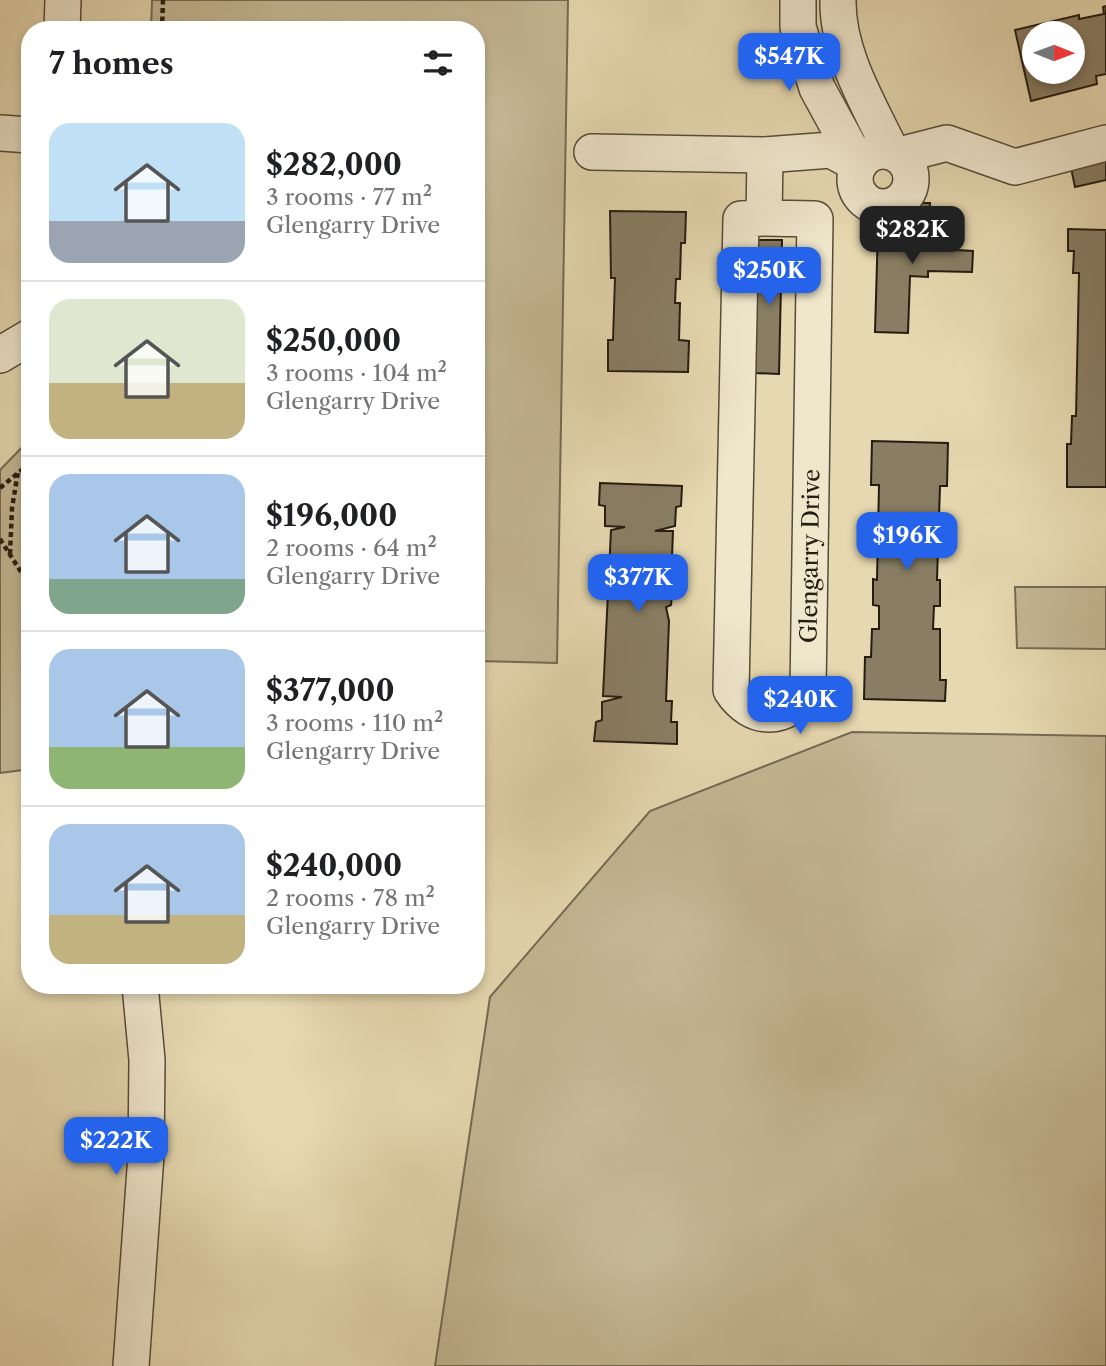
<!DOCTYPE html>
<html lang="en">
<head>
<meta charset="utf-8">
<style>
	body { margin:0; font-family:"Libre Caslon Text",serif; background:#f6f6f6; color:#202124; height:100vh; display:flex; flex-direction:column; font-size:26px; white-space:nowrap }
	* { box-sizing:border-box; margin:0 }
	p { font-size:23px; color:#757577 }
	.icon { flex:none; width:38px; height:38px; fill:none; stroke:currentColor; stroke-width:2; stroke-linecap:round; stroke-linejoin:round }
	.map { position:relative; flex:1; overflow:hidden }
	.drawer { position:absolute; left:21px; top:21px; width:464px; height:973px; display:flex; flex-direction:column; background:#fff; border-radius:28px; box-shadow:0 4px 10px #0003 }
	.drawer>* { flex:none }
	.needle { width:46px; rotate:91deg }
	.tools { position:absolute; left:1022px; top:21px; display:grid; gap:14px }
	.tools a { display:grid; place-items:center; width:63px; height:63px; border-radius:50%; background:#fff; box-shadow:0 4px 10px #0003; font-size:35px }
	.price { position:absolute; translate:-50% -60px; padding:0 16px; border-radius:14px; background:#2563eb; color:#fff; font-size:23px; line-height:46px; filter:drop-shadow(0 2px 4px #0008) }
	.price::after { content:''; position:absolute; left:50%; top:42px; width:21px; height:16px; margin-left:-10px; background:inherit; clip-path:polygon(0 0,100% 0,50% 100%) }
	.price.current { background:#222; color:#fff }
	ul { padding:0; list-style:none }
	li { display:flex; align-items:center; gap:21px; height:175px; padding:0 28px }
	li+li { border-top:2px solid #e0e0e0 }
	li span { display:grid; place-items:center; flex:none; width:196px; height:140px; border-radius:21px; color:#555 }
	li>.icon { margin-inline-start:auto }
	span .icon { width:84px; height:84px; fill:#fffc; stroke-width:1 }
	li b { font-size:30px }
	h2 { display:flex; justify-content:space-between; align-items:center; height:84px; padding:0 28px; font-size:30px }
	.map>svg:first-child { display:block }
</style>
</head>
<body>
<div class="map">
<svg width="1106" height="1366" viewBox="0 0 1106 1366">
	<rect width="100%" height="100%" fill="#e6d8b0"/>
	<filter id="stains"><feTurbulence type="fractalNoise" baseFrequency=".00286" numOctaves="4"/><feColorMatrix values="0 0 0 0 .2 0 0 0 0 .09 0 0 0 0 .02 0 0 0 .5 -.17"/></filter>
	<radialGradient id="worn" r=".72"><stop offset=".6" stop-color="#630" stop-opacity="0"/><stop offset="1" stop-color="#630" stop-opacity=".3"/></radialGradient>
	<g fill="#c5b895" stroke="#756a54" stroke-width="2">
		<polygon points="152,0 568,0 557,663 476,661 476,30 151,30"/>
		<polygon points="30,439 30,769 0,773 0,470"/>
		<polygon points="1015,587 1106,587 1106,649 1017,648"/>
		<polygon points="852,732 1106,736 1106,1366 435,1366 490,997 650,811"/>
	</g>
	<g fill="#897e64" stroke="#251c12" stroke-width="2" fill-rule="evenodd">
		<path d="M1106,6V74L1096,76L1097,84L1031,101L1015,30L1079,15V19L1104,14L1103,7ZM1034,33H1073V72H1034Z"/>
		<polygon points="1106,156 1106,180 1075,187 1070,163"/>
		<polygon points="915,203 930,203 929,229 956,230 956,250 973,251 972,272 928,271 928,277 910,276 908,333 875,332 878,228 914,229"/>
		<polygon points="610,211 686,212 685,243 681,243 680,279 676,279 675,303 680,303 679,340 689,341 688,372 608,371 608,340 613,340 615,278 611,278"/>
		<polygon points="1068,229 1106,230 1106,487 1067,487 1067,444 1071,444 1072,416 1076,416 1079,273 1073,273 1074,251 1068,251"/>
		<polygon points="758,240 782,240 779,374 755,373"/>
		<polygon points="872,441 948,443 947,486 940,486 937,580 940,580 940,606 934,606 933,629 940,629 940,680 946,680 945,701 864,699 865,657 871,657 872,629 879,629 879,606 873,605 873,579 877,580 879,485 871,485"/>
		<polygon points="600,483 682,486 681,506 676,507 675,526 655,531 673,531 672,557 667,558 666,571 672,595 671,605 666,607 669,621 666,701 672,701 671,722 677,722 677,744 594,741 596,722 602,720 602,702 622,697 603,696 611,530 625,527 605,526 605,506 599,505"/>
	</g>
	<g fill="none" stroke-linecap="round" stroke-linejoin="round">
		<defs>
			<g id="minor">
				<polyline points="798,0 798,27 817,88 859,165"/>
				<path d="M838,0C837,53 869,105 891,151"/>
				<polyline points="62,30 63,0"/>
				<polyline points="0,133 30,135"/>
				<circle cx="883" cy="179" r="28"/>
				<polyline points="592,152 765,155 831,150 859,165"/>
				<polyline points="900,155 947,143 1015,167 1106,143"/>
				<path d="M764,218L741,219L731,690C752,722 786,722 808,690L815,219L764,218L765,155"/>
				<polyline points="0,355 30,337"/>
				<polyline points="131,1366 146,1155 147,1060 140,985"/>
			</g>
		</defs>
		<use href="#minor" stroke="#554b3a" stroke-width="38"/>
		<g stroke="#251c12" stroke-width="4.5" stroke-dasharray="5 3.5" stroke-linecap="butt">
			<polyline points="162,30 163,0"/>
			<polyline points="0,488 30,463"/>
			<polyline points="0,539 30,586"/>
			<polyline points="10,554 12,508 18,472"/>
		</g>
		<use href="#minor" stroke="#efe6cc" stroke-width="35"/>
	</g>
	<g text-anchor="middle" stroke-width="5" stroke-linejoin="round" paint-order="stroke">
		<g font-size="23" fill="#251c12" stroke="#efe6cc">
			<text transform="translate(810 556) rotate(-89)" y="8">Glengarry Drive</text>
		</g>
	</g>
	<rect width="100%" height="100%" filter="url(#stains)"/>
	<rect width="100%" height="100%" fill="url(#worn)"/>
</svg>
<div class="tools">
<a><svg class="needle" viewBox="-14 -14 28 28"><path d="M0-13l5 13h-10z" fill="#e53935"/><path d="M0 13l5-13h-10z" fill="#757577"/></svg></a>
</div>
<b class="price" style="left:789px;top:93px">$547K</b>
<b class="price current" style="left:912px;top:266px">$282K</b>
<b class="price" style="left:769px;top:307px">$250K</b>
<b class="price" style="left:907px;top:572px">$196K</b>
<b class="price" style="left:638px;top:614px">$377K</b>
<b class="price" style="left:800px;top:736px">$240K</b>
<b class="price" style="left:116px;top:1177px">$222K</b>
<section class="drawer">
<h2>7 homes<svg class="icon" aria-label="filters" viewBox="0 0 24 24"><path d="M4 7h16M4 17h16"/><circle cx="9" cy="7" r="2"/><circle cx="15" cy="17" r="2"/></svg></h2>
<ul>
<li><span style="background:linear-gradient(#bfe0f5 70%,#9aa5b1 0)"><svg class="icon" aria-label="home" viewBox="0 0 24 24"><path d="M3 11l9-7 9 7M6 9v11h12V9"/></svg></span><div><b>$282,000</b><p>3 rooms · 77 m²</p><p>Glengarry Drive</p></div></li>
<li><span style="background:linear-gradient(#dfe7d0 60%,#c2b280 0)"><svg class="icon" aria-label="home" viewBox="0 0 24 24"><path d="M3 11l9-7 9 7M6 9v11h12V9"/></svg></span><div><b>$250,000</b><p>3 rooms · 104 m²</p><p>Glengarry Drive</p></div></li>
<li><span style="background:linear-gradient(#a9c7e8 75%,#7fa58c 0)"><svg class="icon" aria-label="home" viewBox="0 0 24 24"><path d="M3 11l9-7 9 7M6 9v11h12V9"/></svg></span><div><b>$196,000</b><p>2 rooms · 64 m²</p><p>Glengarry Drive</p></div></li>
<li><span style="background:linear-gradient(#a9c7e8 70%,#8fb573 0)"><svg class="icon" aria-label="home" viewBox="0 0 24 24"><path d="M3 11l9-7 9 7M6 9v11h12V9"/></svg></span><div><b>$377,000</b><p>3 rooms · 110 m²</p><p>Glengarry Drive</p></div></li>
<li><span style="background:linear-gradient(#a9c7e8 65%,#c2b280 0)"><svg class="icon" aria-label="home" viewBox="0 0 24 24"><path d="M3 11l9-7 9 7M6 9v11h12V9"/></svg></span><div><b>$240,000</b><p>2 rooms · 78 m²</p><p>Glengarry Drive</p></div></li>
</ul>
</section>
</div>
</body>
</html>
